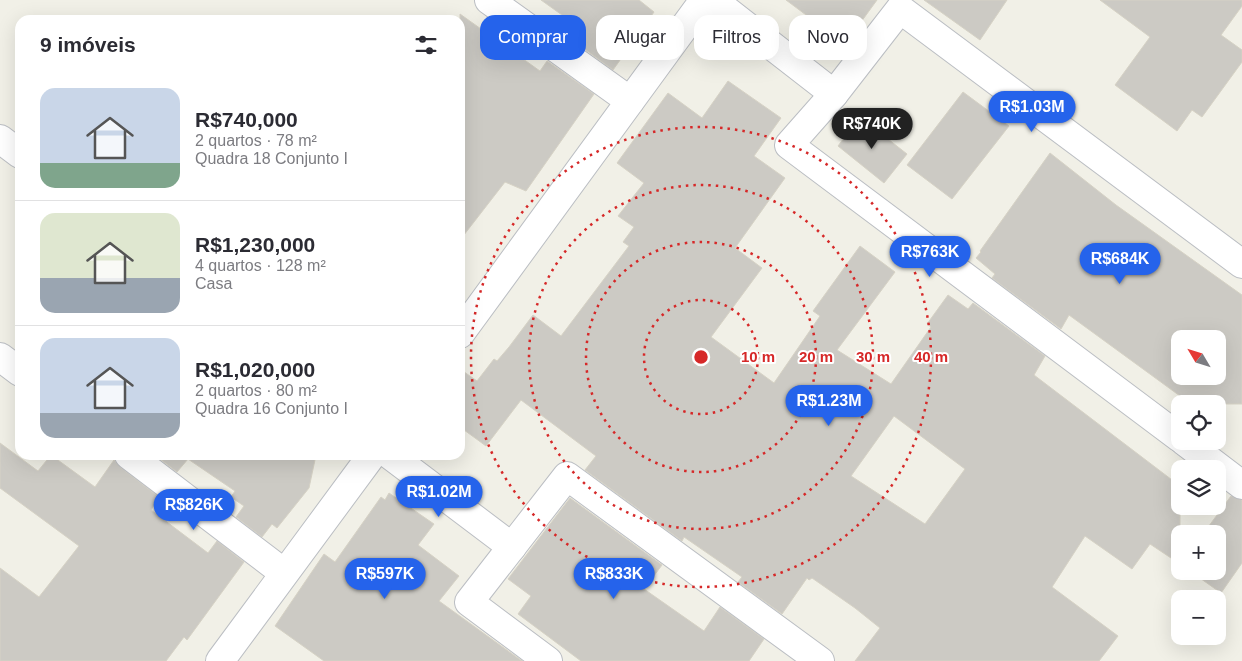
<!DOCTYPE html>
<html lang="pt">
<head>
<meta charset="utf-8">
<style>
	body { margin:0; font-family:Arial,sans-serif; background:#f2f2f3; color:#2b2b33; height:100vh; display:flex; flex-direction:column; font-size:19px; white-space:nowrap }
	* { box-sizing:border-box; margin:0 }
	p { font-size:16px; color:#7c7c81 }
	.icon { flex:none; width:28px; height:28px; fill:none; stroke:currentColor; stroke-width:2; stroke-linecap:round; stroke-linejoin:round }
	.map { position:relative; flex:1; overflow:hidden }
	.drawer { position:absolute; left:15px; top:15px; width:450px; height:445px; display:flex; flex-direction:column; background:#fff; border-radius:15px; box-shadow:0 5px 20px #0002 }
	.drawer>* { flex:none }
	.hud { position:absolute; left:480px; top:15px; width:475px; height:45px; display:flex; gap:10px }
	.needle { width:32px; rotate:308deg }
	.fabs { position:absolute; left:1171px; top:330px; display:grid; gap:10px }
	.fabs a { display:grid; place-items:center; width:55px; height:55px; border-radius:10px; background:#fff; box-shadow:0 5px 20px #0002; font-size:25px }
	.price { position:absolute; translate:-50% -42px; padding:0 11px; border-radius:18px; background:#2563eb; color:#fff; font-size:16px; line-height:32px; filter:drop-shadow(0 1px 2px #0008) }
	.price::after { content:''; position:absolute; left:50%; top:30px; width:15px; height:11px; margin-left:-8px; background:inherit; clip-path:polygon(0 0,100% 0,50% 100%) }
	.price.selected { background:#222; color:#fff }
	ul { padding:0; list-style:none }
	li { display:flex; align-items:center; gap:15px; height:125px; padding:0 25px }
	li+li { border-top:1px solid #e1e1e2 }
	li span { display:grid; place-items:center; flex:none; width:140px; height:100px; border-radius:15px; color:#555 }
	li>.icon { margin-inline-start:auto }
	span .icon { width:60px; height:60px; fill:#fffc; stroke-width:1 }
	li b { font-size:21px }
	h2 { display:flex; justify-content:space-between; align-items:center; height:60px; padding:0 25px; font-size:21px }
	.tag { padding:0 18px; border-radius:15px; background:#fff; box-shadow:0 5px 20px #0002; font-size:18px; line-height:45px }
	.tag.selected { background:#2563eb; color:#fff }
	.map>svg:first-child { display:block }
</style>
</head>
<body>
<div class="map">
<svg width="1242" height="661" viewBox="0 0 1242 661">
	<rect width="100%" height="100%" fill="#f1f0e7"/>
	<g fill="#cccac4" stroke="#d6d2c5" fill-rule="evenodd">
		<polygon points="541,0 639,0 654,12 613,70 567,36 576,25"/>
		<polygon points="786,0 877,0 845,44"/>
		<polygon points="924,0 1007,0 980,40"/>
		<polygon points="1100,0 1242,0 1242,6 1221,35 1242,50 1242,62 1202,117 1192,110 1177,131 1115,85 1150,37"/>
		<polygon points="460,14 540,71 547,61 594,94 526,191 505,182 460,240"/>
		<path d="M728,81L781,118L754,156L785,178L735,248L762,268L711,337L774,383L820,316L813,311L860,246L895,272L837,350L891,384L931,327L927,324L948,295L968,309L973,303L1045,356L1034,375L1180,486V564L1150,544L1132,569L1085,536L1052,587L1118,636L1099,661H855L880,628L855,608L812,578L809,580L807,578L782,614L738,582L742,577L684,537L682,541L585,470L596,456L521,400L486,446L460,427V369L477,381L494,359L497,361L509,347L533,315L561,336L629,246L623,242L634,227L618,216L644,183L617,163L668,93L702,118ZM894,416L965,469L925,524L851,476Z"/>
		<polygon points="963,92 1009,126 952,199 907,165"/>
		<polygon points="860,117 907,154 884,183 838,146"/>
		<path d="M1050,153L1116,205L1242,295V404H1191L1069,315L1061,329L992,278L995,274L976,258L981,252L980,251ZM1180,339H1218V376H1180Z"/>
		<polygon points="0,443 38,471 51,455 95,487 114,460 120,467 159,497 151,510 208,553 217,541 244,562 187,640 184,637 166,661 0,661 0,568 39,597 79,546 0,488"/>
		<polygon points="155,455 316,455 309,488 277,528 272,524 262,537 236,517 244,506 231,497 235,491 188,459 177,472"/>
		<polygon points="389,493 434,524 418,545 459,576 439,601 522,661 324,661 275,626 324,554 335,562 381,497 385,500"/>
		<polygon points="1231,496 1242,500 1242,563 1221,593 1190,571 1218,571 1218,534 1203,534"/>
		<polygon points="570,498 662,565 644,589 704,631 720,607 764,639 749,661 581,661 518,614 531,596 508,579"/>
	</g>
	<g fill="none" stroke-linecap="round" stroke-linejoin="round">
		<defs>
			<g id="minor">
				<polyline points="489,0 630,101"/>
				<polyline points="713,0 834,94"/>
				<polyline points="0,139 20,154"/>
				<polyline points="460,334 704,0"/>
				<polyline points="0,357 20,372"/>
				<polyline points="1180,438 789,145 834,94 900,9 1242,264"/>
				<polyline points="1184,441 1242,485"/>
				<polyline points="129,455 284,573"/>
				<polyline points="390,455 512,547"/>
				<polyline points="220,661 372,455"/>
				<polyline points="548,661 469,602 567,476 820,661"/>
			</g>
		</defs>
		<use href="#minor" stroke="#bbbec3" stroke-width="30"/>
		<use href="#minor" stroke="#fff" stroke-width="28"/>
	</g>
	<g fill="none" stroke="#d62828" stroke-width="2.5" stroke-dasharray="2.5 5">
		<circle cx="701" cy="357" r="57"/>
		<circle cx="701" cy="357" r="115"/>
		<circle cx="701" cy="357" r="172"/>
		<circle cx="701" cy="357" r="230"/>
	</g>
	<circle cx="701" cy="357" r="8" fill="#d62828" stroke="#fff" stroke-width="2.5"/>
	<g font-size="15" text-anchor="middle" font-weight="bold" fill="#d62828" stroke="#fff" stroke-width="4" stroke-linejoin="round" paint-order="stroke">
		<text x="758" y="362">10 m</text>
		<text x="816" y="362">20 m</text>
		<text x="873" y="362">30 m</text>
		<text x="931" y="362">40 m</text>
	</g>
</svg>
<div class="fabs">
<a><svg class="needle" viewBox="-14 -14 28 28"><path d="M0-13l5 13h-10z" fill="#e53935"/><path d="M0 13l5-13h-10z" fill="#7c7c81"/></svg></a>
<a><svg class="icon" aria-label="locate" viewBox="0 0 24 24"><circle cx="12" cy="12" r="6"/><path d="M12 2v4M12 18v4M2 12h4M18 12h4"/></svg></a>
<a><svg class="icon" aria-label="layers" viewBox="0 0 24 24"><path d="M12 4l9 5-9 5-9-5zM3 14l9 5 9-5"/></svg></a>
<a>+</a>
<a>−</a>
</div>
<b class="price" style="left:1032px;top:133px">R$1.03M</b>
<b class="price selected" style="left:872px;top:150px">R$740K</b>
<b class="price" style="left:930px;top:278px">R$763K</b>
<b class="price" style="left:1120px;top:285px">R$684K</b>
<b class="price" style="left:829px;top:427px">R$1.23M</b>
<b class="price" style="left:439px;top:518px">R$1.02M</b>
<b class="price" style="left:194px;top:531px">R$826K</b>
<b class="price" style="left:385px;top:600px">R$597K</b>
<b class="price" style="left:614px;top:600px">R$833K</b>
<div class="hud">
<a class="tag selected">Comprar</a>
<a class="tag">Alugar</a>
<a class="tag">Filtros</a>
<a class="tag">Novo</a>
</div>
<section class="drawer">
<h2>9 imóveis<svg class="icon" aria-label="filters" viewBox="0 0 24 24"><path d="M4 7h16M4 17h16"/><circle cx="9" cy="7" r="2"/><circle cx="15" cy="17" r="2"/></svg></h2>
<ul>
<li><span style="background:linear-gradient(#c9d6e8 75%,#7fa58c 0)"><svg class="icon" aria-label="home" viewBox="0 0 24 24"><path d="M3 11l9-7 9 7M6 9v11h12V9"/></svg></span><div><b>R$740,000</b><p>2 quartos · 78 m²</p><p>Quadra 18 Conjunto I</p></div></li>
<li><span style="background:linear-gradient(#dfe7d0 65%,#9aa5b1 0)"><svg class="icon" aria-label="home" viewBox="0 0 24 24"><path d="M3 11l9-7 9 7M6 9v11h12V9"/></svg></span><div><b>R$1,230,000</b><p>4 quartos · 128 m²</p><p>Casa</p></div></li>
<li><span style="background:linear-gradient(#c9d6e8 75%,#9aa5b1 0)"><svg class="icon" aria-label="home" viewBox="0 0 24 24"><path d="M3 11l9-7 9 7M6 9v11h12V9"/></svg></span><div><b>R$1,020,000</b><p>2 quartos · 80 m²</p><p>Quadra 16 Conjunto I</p></div></li>
</ul>
</section>
</div>
</body>
</html>
